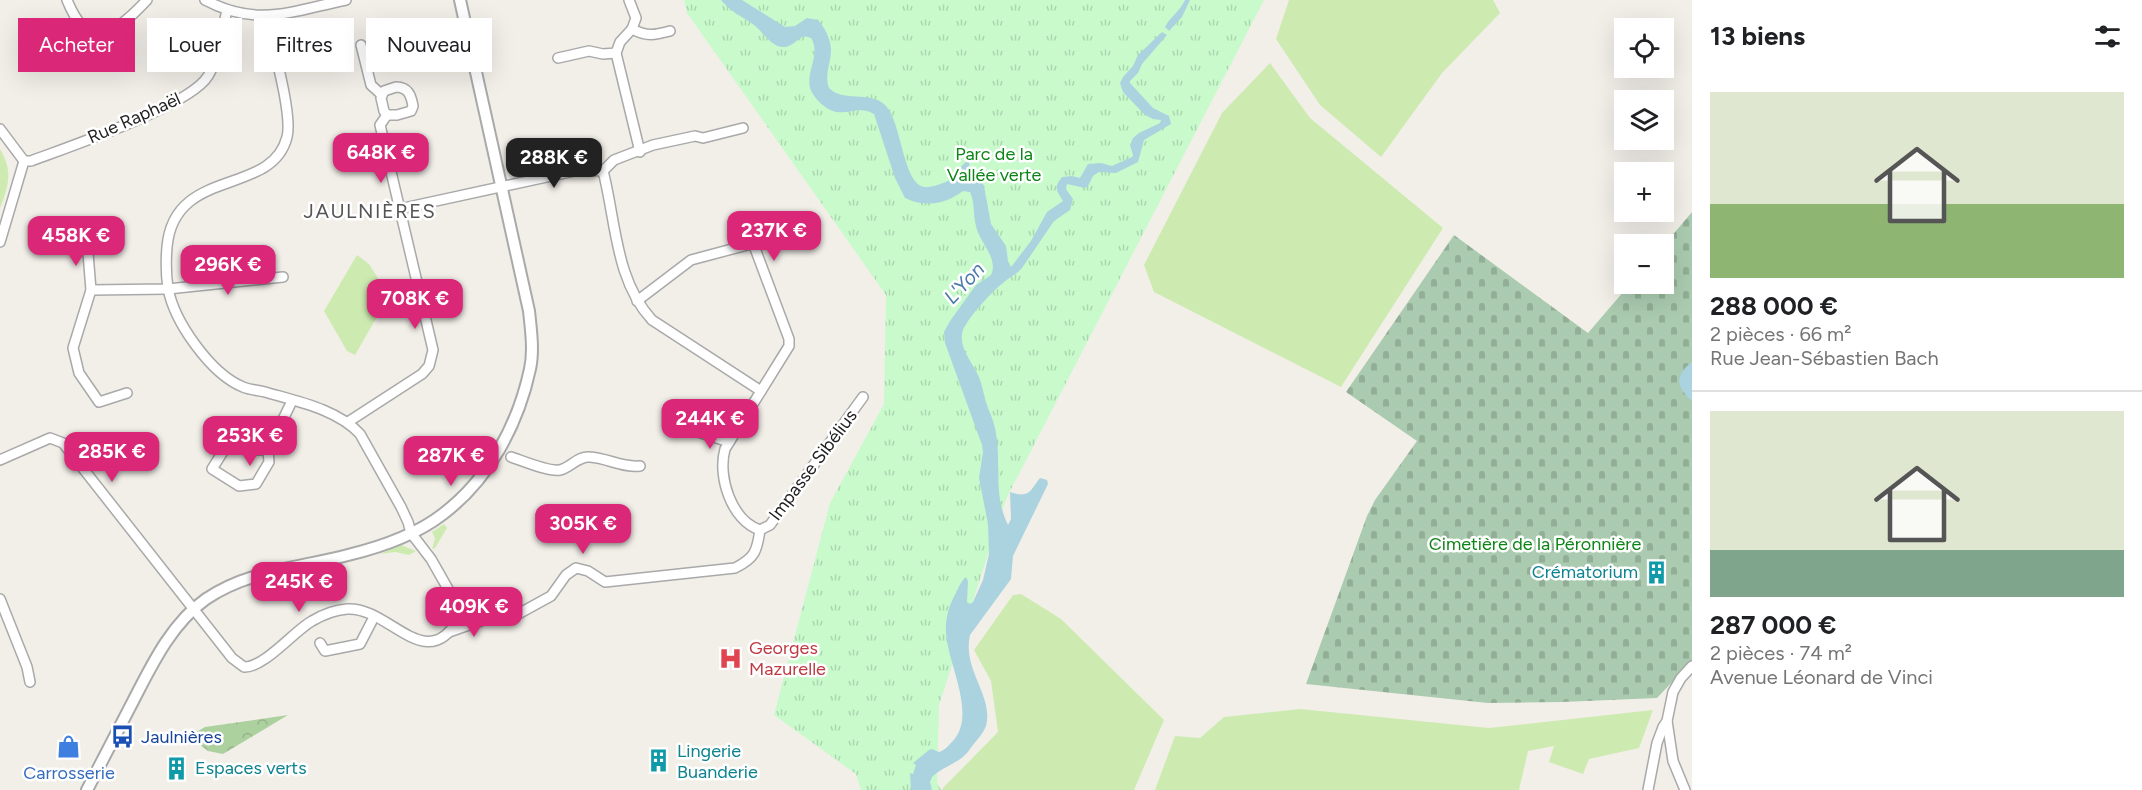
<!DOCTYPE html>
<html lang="fr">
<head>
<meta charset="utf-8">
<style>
	body { margin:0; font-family:Figtree,sans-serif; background:#f2f2f2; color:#202124; height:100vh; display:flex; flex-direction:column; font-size:22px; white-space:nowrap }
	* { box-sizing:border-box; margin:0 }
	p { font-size:20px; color:#757577 }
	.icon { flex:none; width:33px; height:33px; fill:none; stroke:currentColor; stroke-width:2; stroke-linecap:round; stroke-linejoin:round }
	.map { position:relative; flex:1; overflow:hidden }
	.sheet { display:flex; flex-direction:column; background:#fff; width:450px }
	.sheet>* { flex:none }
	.banner { position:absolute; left:18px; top:18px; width:570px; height:54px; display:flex; gap:12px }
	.tools { position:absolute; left:1614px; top:18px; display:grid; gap:12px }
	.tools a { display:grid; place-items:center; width:60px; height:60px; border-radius:0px; background:#fff; box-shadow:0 6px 24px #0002; font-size:30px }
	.price { position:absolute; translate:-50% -51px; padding:0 14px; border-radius:12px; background:#db2777; color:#fff; font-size:20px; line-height:39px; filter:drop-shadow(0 2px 3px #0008) }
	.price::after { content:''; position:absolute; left:50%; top:36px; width:18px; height:14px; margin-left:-9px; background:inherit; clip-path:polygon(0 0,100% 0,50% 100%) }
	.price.active { background:#222; color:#fff }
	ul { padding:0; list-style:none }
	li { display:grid; align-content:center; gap:12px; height:318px; padding:0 18px }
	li+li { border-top:2px solid #e0e0e0 }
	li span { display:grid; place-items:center; height:186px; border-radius:0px; color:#555 }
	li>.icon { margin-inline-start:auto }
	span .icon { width:108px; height:108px; fill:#fffc; stroke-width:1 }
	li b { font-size:26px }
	h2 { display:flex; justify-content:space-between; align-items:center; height:72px; padding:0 18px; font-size:26px }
	.chip { padding:0 21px; border-radius:0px; background:#fff; box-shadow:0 6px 24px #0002; font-size:21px; line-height:54px }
	.chip.active { background:#db2777; color:#fff }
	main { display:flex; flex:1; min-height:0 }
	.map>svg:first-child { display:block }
</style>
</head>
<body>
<main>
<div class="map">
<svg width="1692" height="790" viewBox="0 0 1692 790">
	<defs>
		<pattern id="forest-crowns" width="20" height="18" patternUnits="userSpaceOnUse" patternTransform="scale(1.5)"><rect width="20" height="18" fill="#add19e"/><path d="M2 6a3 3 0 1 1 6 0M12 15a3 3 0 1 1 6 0" fill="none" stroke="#95b388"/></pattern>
		<pattern id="cemetery-stones" width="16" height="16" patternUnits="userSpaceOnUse" patternTransform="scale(1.5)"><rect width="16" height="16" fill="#aacbaf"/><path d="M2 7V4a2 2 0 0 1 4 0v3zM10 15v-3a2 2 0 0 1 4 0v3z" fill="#92ae96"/></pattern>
		<pattern id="park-tufts" width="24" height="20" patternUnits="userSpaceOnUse" patternTransform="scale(1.5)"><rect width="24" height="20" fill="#c8facc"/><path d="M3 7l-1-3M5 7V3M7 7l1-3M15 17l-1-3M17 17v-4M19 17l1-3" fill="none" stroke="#acd6af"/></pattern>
	</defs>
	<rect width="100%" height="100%" fill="#f2efe9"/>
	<g fill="#cdebb0">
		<polygon points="1289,0 1493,0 1500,13 1442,73 1381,157 1320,105 1276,39"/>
		<polygon points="1270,63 1310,118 1443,228 1341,387 1154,292 1144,265 1222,113"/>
		<path d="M0,149C13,171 9,185 0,208Z"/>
		<polygon points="357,255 369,264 389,296 355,355 347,351 324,311"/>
		<polygon points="444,524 447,528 435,548 432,549 435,538 432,532"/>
		<polygon points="401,545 416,551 409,555 395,552 380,554"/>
		<polygon points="1021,594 1061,619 1164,720 1134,790 943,790 942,789 998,732 991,681 974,650 1013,595"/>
		<polygon points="1300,709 1489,728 1653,710 1639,748 1589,759 1583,774 1549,762 1554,746 1528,751 1519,790 1155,790 1175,736 1200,738 1224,717"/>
	</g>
	<polygon fill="url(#forest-crowns)" points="288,715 223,754 208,751 189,736 205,727"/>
	<polygon fill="url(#cemetery-stones)" points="1692,212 1692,661 1657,698 1562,702 1488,703 1306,684 1367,516 1375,500 1417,441 1346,392 1454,235 1588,333 1630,284 1664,284 1664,245"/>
	<polygon fill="url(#park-tufts)" points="684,0 1264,0 1006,499 939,705 937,783 941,790 861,790 856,774 774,715 830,503 884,404 886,295 687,13"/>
	<g fill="#aad3df">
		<path d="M721,0H742L785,27L795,26L807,18L818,20C825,28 831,40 831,50C831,64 824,74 829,88C844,103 869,90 885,105C902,121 902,182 924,187C931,188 940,184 946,182C958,177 959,165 969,160L970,175L980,179L984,186L991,224L1006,246L1008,261L1011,267L1031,241L1047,212L1063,201C1057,191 1053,188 1062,177L1072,176L1080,178L1088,164L1101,163L1112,166L1132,157L1133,155L1130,145L1133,138L1139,133L1160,123L1161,120L1153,119L1145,115L1123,92L1120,83L1123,77L1133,66L1138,55L1162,32L1167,35L1142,64L1138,73L1130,81V83L1153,108L1169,116L1171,124L1144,140L1138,162L1116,173L1099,172L1093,176L1088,186L1085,188L1067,184L1066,189L1073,199L1070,210L1054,221L1022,268C1018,273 1013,275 1008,279C996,287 968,317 963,330C957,346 973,363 979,377C982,384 983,392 985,399C987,407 991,414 993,421C1004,455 991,491 1008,525L1011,519L1010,492C1030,499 1030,490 1040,478L1047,480L1048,484L1013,556L1011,579L970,635C962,670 994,696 986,726C983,734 975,742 970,749C961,763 943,766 932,777L930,782L932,790H911L910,773L913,774L916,765L913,763L929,750L932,749L939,752C945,750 948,746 953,741C977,714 948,665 946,633C945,619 949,605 956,593C959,587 961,581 966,577L968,581L967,602L970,604L973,602L983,580L989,554L988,524L979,478L983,452L982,445L945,343L944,332L950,321L976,285L991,275C999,258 979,242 976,226C973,215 975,202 970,192L963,191C946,204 925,208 905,198L895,178L874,114C860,106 851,114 837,112C827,111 813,98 810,88C806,71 821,54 811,38L804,36C798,39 791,47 784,47C772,48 763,32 754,25C741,15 734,15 721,0Z"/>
		<path d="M1185,0H1190L1182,17L1169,31L1165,27C1170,17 1180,11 1185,0Z"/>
		<path d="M1692,362V401C1676,387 1674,376 1692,362Z"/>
	</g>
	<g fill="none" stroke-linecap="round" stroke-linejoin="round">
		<defs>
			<g id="minor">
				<path d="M67,0C89,55 116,33 147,0"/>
				<path d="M205,0C258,28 292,11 346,0"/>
				<polyline points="629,0 636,18 632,29"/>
				<path d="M266,16C272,43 293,114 287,137C272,197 174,166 167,247C166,259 166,275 168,288C174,322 211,374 243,387C250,390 258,390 265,392C296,401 337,409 360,434L401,507L408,522L411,533L431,559L456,603L463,609L502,619H509L551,596L566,575L576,568L588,571L605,582L735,568C755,558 757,551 760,530"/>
				<polyline points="361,45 371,85 382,95"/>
				<polyline points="52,52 85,30"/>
				<polyline points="616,53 640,152"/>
				<path d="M558,58L589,51L603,54L616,53L620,42L632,29C647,37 655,35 670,31"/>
				<path d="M396,87C408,87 411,95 413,106L411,111L397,115H387L384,111L381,98L384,91Z"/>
				<polyline points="0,129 24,161 0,242"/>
				<path d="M24,161H31C68,147 190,106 208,76C219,58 222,31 227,10"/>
				<path d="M603,171C616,221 615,280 652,320L761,391"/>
				<polyline points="603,171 614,160 653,145 695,136 703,138 743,128"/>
				<polyline points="390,211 579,170 603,171"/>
				<polyline points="87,241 91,290"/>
				<path d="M753,243L789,339V346L725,449C717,477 732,521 760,530"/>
				<polyline points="637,301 691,260 792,233"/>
				<polyline points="127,393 99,402 79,373 73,348 91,290 168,289 283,277"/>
				<polyline points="348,422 422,374 429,366 433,350 380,125 387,115"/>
				<polyline points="698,432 729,442"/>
				<polyline points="268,450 252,450 229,442 212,469 239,486 256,484 269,462 268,450 292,401"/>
				<path d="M511,457C523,461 549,472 560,470C571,467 578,456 590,457C607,458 623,468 640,466"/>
				<path d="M0,460L50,438L63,443L232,658L244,667C264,668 294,631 312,621C322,615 335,610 347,609C389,606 426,677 459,618L456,603"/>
				<polyline points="760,530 770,525 863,397"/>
				<polyline points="0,599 27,667 30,682"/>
				<polyline points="449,632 492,617"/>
				<polyline points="320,643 325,651 360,644 374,617"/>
				<polyline points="1667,721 1673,761 1685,790"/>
				<polyline points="1648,790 1657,743 1663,727 1667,721 1673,692 1681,678 1692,666"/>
			</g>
			<path id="tertiary" d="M87,790C101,763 115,736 129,709C149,671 169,625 206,599C249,570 299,568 348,555C381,547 416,535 443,514C489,479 518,425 530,369C534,351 531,330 529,311L460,0"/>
		</defs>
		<use href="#minor" stroke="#a9a9a9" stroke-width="12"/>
		<use href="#tertiary" stroke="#a9a9a9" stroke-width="14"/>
		<use href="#minor" stroke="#fff" stroke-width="9"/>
		<use href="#tertiary" stroke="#fff" stroke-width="10"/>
	</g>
	<defs>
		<symbol id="building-bare" viewBox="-9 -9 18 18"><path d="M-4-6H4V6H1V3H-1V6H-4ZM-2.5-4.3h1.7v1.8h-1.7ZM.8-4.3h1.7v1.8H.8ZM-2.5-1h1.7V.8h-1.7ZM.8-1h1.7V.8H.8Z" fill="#0f9aa8" stroke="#fff" stroke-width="2.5" paint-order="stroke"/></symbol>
		<symbol id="hospital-bare" viewBox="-9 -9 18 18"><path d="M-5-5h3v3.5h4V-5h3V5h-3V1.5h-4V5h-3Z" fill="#e0444e" stroke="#fff" stroke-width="2.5" paint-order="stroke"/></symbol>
		<symbol id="bus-bare" viewBox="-9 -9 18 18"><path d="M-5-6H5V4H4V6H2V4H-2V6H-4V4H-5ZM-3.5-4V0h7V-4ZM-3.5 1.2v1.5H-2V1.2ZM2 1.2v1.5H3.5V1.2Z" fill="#1a4fb4" stroke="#fff" stroke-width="2.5" paint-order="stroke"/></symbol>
		<symbol id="shop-bare" viewBox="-9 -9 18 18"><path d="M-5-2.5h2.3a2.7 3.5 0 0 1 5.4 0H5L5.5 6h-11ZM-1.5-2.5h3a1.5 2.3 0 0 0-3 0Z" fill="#3f7fe0" stroke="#fff" stroke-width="2.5" paint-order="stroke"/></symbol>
	</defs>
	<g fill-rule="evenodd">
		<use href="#building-bare" x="1640" y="556" width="33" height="33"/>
		<use href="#hospital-bare" x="714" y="642" width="33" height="33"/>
		<use href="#bus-bare" x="106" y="720" width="33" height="33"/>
		<use href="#shop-bare" x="52" y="730" width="33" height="33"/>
		<use href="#building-bare" x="642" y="744" width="33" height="33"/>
		<use href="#building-bare" x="160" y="752" width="33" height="33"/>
	</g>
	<g text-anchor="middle" stroke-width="5" stroke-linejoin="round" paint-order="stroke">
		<g font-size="18" fill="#222" stroke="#fff">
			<text transform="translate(134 118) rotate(-24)" y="6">Rue Raphaël</text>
			<text transform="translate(813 465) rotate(-53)" y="6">Impasse Sibélius</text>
		</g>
		<g font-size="18" fill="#0c8416" stroke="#fff">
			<text x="994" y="160">Parc de la<tspan x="994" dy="21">Vallée verte</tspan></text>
			<text x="1535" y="550">Cimetière de la Péronnière</text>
		</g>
		<g font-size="18" fill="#0d838f" stroke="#fff" text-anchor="start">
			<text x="1638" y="578" text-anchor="end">Crématorium</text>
			<text x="677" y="757">Lingerie<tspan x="677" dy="21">Buanderie</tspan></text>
			<text x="195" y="774">Espaces verts</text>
		</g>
		<g font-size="18" fill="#be3a42" stroke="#fff" text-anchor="start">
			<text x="749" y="654">Georges<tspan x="749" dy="21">Mazurelle</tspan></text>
		</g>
		<g font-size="18" fill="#164399" stroke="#fff" text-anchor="start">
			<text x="141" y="743">Jaulnières</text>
		</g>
		<g font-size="18" fill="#366cbe" stroke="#fff">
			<text x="69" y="779">Carrosserie</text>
		</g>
		<g font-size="20" letter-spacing="1.5" fill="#555" stroke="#fff">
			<text x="370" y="218">JAULNIÈRES</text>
		</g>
		<g font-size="20" font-style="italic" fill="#4a7aab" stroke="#fff">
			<text transform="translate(964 283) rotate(-47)" y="7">L'Yon</text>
		</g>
	</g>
</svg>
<div class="tools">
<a><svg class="icon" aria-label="locate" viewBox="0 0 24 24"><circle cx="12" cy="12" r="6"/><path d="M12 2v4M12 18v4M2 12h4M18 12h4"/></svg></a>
<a><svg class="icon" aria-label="layers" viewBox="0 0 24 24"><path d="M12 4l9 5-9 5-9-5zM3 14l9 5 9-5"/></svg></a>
<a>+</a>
<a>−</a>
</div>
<b class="price" style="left:381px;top:184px">648K €</b>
<b class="price active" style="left:554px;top:189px">288K €</b>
<b class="price" style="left:774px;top:262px">237K €</b>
<b class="price" style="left:76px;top:267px">458K €</b>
<b class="price" style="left:228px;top:296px">296K €</b>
<b class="price" style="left:415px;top:330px">708K €</b>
<b class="price" style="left:710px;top:450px">244K €</b>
<b class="price" style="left:250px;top:467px">253K €</b>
<b class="price" style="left:112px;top:483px">285K €</b>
<b class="price" style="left:451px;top:487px">287K €</b>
<b class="price" style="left:583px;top:555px">305K €</b>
<b class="price" style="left:299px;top:613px">245K €</b>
<b class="price" style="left:474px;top:638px">409K €</b>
<div class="banner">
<a class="chip active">Acheter</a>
<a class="chip">Louer</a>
<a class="chip">Filtres</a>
<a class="chip">Nouveau</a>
</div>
</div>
<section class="sheet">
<h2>13 biens<svg class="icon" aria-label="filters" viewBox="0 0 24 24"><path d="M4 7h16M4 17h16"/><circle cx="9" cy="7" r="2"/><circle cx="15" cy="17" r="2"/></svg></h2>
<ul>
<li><span style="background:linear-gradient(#dfe7d0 60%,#8fb573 0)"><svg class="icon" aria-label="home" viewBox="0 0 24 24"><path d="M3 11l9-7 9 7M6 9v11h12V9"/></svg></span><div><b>288 000 €</b><p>2 pièces · 66 m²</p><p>Rue Jean-Sébastien Bach</p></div></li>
<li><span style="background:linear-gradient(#dfe7d0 75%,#7fa58c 0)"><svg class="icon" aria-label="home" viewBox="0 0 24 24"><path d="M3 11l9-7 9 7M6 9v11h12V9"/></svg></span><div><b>287 000 €</b><p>2 pièces · 74 m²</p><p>Avenue Léonard de Vinci</p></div></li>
</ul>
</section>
</main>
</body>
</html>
